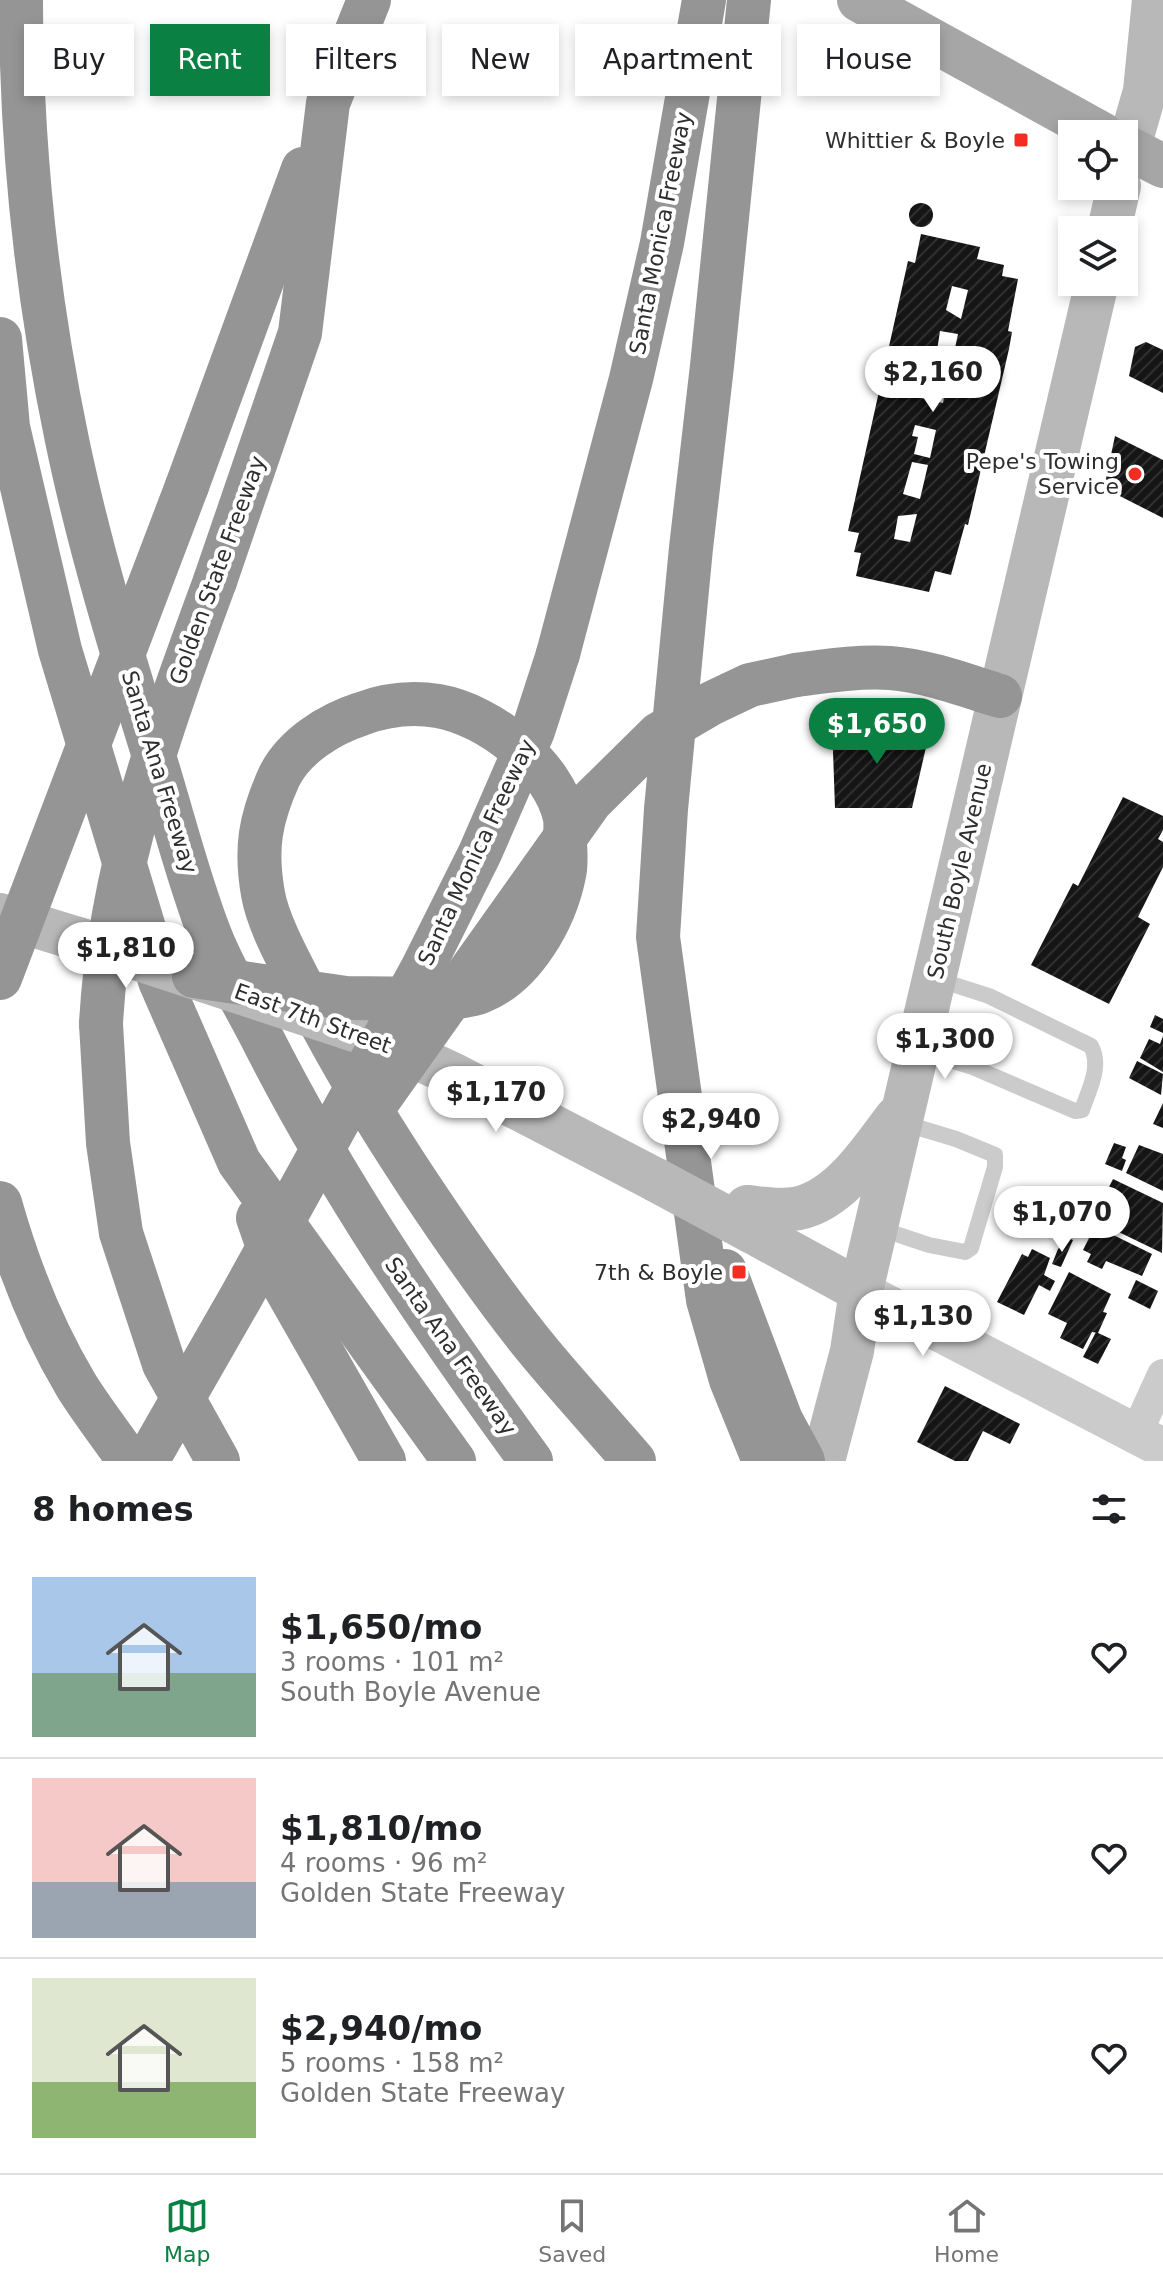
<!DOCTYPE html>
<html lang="en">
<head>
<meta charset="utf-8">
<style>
	body { margin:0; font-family:"DejaVu Sans",sans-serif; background:#f2f2f2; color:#202124; height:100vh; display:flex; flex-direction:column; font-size:30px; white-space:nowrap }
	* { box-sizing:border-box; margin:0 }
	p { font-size:26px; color:#757577 }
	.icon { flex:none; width:44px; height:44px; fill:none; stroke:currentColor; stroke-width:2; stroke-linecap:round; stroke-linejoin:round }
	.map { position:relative; height:1461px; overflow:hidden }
	.panel { display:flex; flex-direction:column; background:#fff; flex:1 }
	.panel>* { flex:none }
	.banner { position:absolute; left:24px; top:24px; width:1116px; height:72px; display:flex; gap:16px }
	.controls { position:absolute; left:1058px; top:120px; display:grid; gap:16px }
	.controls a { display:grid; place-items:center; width:80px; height:80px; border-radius:0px; background:#fff; box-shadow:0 4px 12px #0003; font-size:40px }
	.price { position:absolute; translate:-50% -68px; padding:0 18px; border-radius:28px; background:#fff; color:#222; font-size:26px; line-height:52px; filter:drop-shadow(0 2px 4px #0008) }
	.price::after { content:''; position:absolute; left:50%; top:48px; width:24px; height:18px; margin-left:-12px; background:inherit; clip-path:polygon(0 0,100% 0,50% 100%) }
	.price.selected { background:#0b8043; color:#fff }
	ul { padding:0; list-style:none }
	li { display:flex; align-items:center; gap:24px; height:200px; padding:0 32px }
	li+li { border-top:2px solid #e0e0e0 }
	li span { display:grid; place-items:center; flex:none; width:224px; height:160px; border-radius:0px; color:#555 }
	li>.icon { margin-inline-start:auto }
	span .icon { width:96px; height:96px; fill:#fffc; stroke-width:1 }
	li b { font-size:34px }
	h2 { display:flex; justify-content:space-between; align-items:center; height:96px; padding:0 32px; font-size:34px }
	.chip { padding:0 28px; border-radius:0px; background:#fff; box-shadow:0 4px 12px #0003; font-size:28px; line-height:72px }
	.chip.selected { background:#0b8043; color:#fff }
	.tab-bar { display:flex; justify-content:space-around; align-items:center; height:112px; border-top:2px solid #e0e0e0; background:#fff; font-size:22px; color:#757577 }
	.tab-bar a { display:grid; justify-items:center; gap:4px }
	.tab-bar .selected { color:#0b8043 }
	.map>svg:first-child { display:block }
</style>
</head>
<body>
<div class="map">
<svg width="1163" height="1461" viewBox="0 0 1163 1461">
	<defs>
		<pattern id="building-hatch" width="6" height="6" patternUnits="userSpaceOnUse" patternTransform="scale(2)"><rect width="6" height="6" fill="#151515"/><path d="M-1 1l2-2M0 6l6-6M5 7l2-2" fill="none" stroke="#2f2f2f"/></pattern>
	</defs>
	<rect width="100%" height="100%" fill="#fff"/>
	<g fill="url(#building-hatch)" fill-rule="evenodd">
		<circle cx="921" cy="215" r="12"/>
		<path d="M921,234L980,247L977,259L1004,265L1002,276L1018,279L1008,331L1012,332L1009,349L968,525L965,524L951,575L935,571L929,592L856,576L861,553L854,552L859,533L848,531L908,261L915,263ZM952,286L968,290L961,319L946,310ZM940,331L958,334L951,367L935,364ZM932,372L948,375L943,403L921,398L923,388L929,389ZM915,425L936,430L930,458L914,454L918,437L912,436ZM912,462L928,465L920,499L903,494ZM917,514L910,542L894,539L898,516Z"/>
		<polygon points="1146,342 1163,350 1163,393 1129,376 1135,347"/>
		<polygon points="1115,436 1163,460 1163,518 1104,488"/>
		<polygon points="832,723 930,730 912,808 835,808"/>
		<polygon points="1123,797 1163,816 1163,830 1158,839 1163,842 1163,867 1138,917 1150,924 1109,1004 1031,965 1073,883 1078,886"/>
		<polygon points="1155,1015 1163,1019 1163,1033 1150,1027"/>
		<polygon points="1163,1036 1163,1072 1140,1058 1149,1039 1160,1044"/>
		<polygon points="1137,1061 1163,1074 1161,1095 1129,1078"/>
		<polygon points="1163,1103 1163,1128 1153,1124"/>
		<polygon points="1114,1143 1126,1147 1122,1158 1126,1160 1122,1171 1105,1164"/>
		<polygon points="1139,1145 1163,1154 1163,1191 1126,1173"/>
		<polygon points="1113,1179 1163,1203 1162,1253 1094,1220 1095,1217 1086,1213 1095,1196 1103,1199"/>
		<polygon points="1095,1226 1152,1254 1142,1276 1106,1261 1102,1269 1087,1262 1091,1254 1083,1250"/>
		<polygon points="1068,1238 1073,1240 1061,1267 1052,1264 1058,1249 1061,1246 1064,1248"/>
		<polygon points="1032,1249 1050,1258 1044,1275 1055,1281 1050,1291 1039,1285 1024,1315 997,1302 1022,1254 1028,1257"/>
		<polygon points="1069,1272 1111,1294 1103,1312 1107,1313 1098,1333 1092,1332 1083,1349 1060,1338 1067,1323 1048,1314"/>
		<polygon points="1136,1280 1158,1291 1150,1309 1128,1298"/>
		<polygon points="1096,1332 1111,1339 1098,1364 1083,1357"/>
		<polygon points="945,1386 1020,1424 1010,1444 983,1431 968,1461 955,1461 917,1442"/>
	</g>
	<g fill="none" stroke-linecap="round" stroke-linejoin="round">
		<g stroke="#cbcbcb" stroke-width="16">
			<path d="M918,1050L970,1066L1075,1111L1082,1110C1089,1089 1102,1067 1091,1046L989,996L936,979"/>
			<polyline points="878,1228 929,1245 965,1252 971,1248 995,1167 995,1155 956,1139 903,1123"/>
		</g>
		<polyline stroke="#cbcbcb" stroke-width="32" points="1136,1434 1163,1375"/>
		<polyline stroke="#cbcbcb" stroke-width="40" points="861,1291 1163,1448"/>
		<g stroke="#b8b8b8" stroke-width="44">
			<polyline points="1124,164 1145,91 1154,0"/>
			<polyline points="1109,230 1119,186"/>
			<polyline points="0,915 78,939"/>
			<polyline points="377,1039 456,1076 656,1180"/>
			<path d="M747,1207C767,1209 790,1213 809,1205C847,1190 873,1148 897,1117"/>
			<polyline points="751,1231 861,1291"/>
			<polyline points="823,1461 852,1351 861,1291 1097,282"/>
		</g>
		<g stroke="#a6a6a6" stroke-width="44">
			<polyline points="859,0 1102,134"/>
			<polyline points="1124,146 1163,166"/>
		</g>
		<g stroke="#959595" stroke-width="44">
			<path d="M21,0C21,147 37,296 67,440C89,546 121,650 153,753C172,813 187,876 210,935C223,969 243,1001 260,1034C336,1185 431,1324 531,1461"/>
			<polyline points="749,0 712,366 691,548 666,809 658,937 708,1300 731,1380 764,1461"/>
			<polyline points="0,339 8,427 60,650 160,981 239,1162 454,1461"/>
			<polyline points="187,486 303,169"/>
			<polyline points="215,581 300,333 328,103 369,0"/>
			<polyline points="558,654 631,379 662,243 704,0"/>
			<path d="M796,675C827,671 859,666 890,668C928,671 964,685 1000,696"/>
			<path d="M438,999C451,997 468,997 480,992C524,975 555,919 564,875C567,864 565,851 565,840C565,833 566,825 565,818C554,766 490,715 438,706C413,702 385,705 361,714C330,724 294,746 279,777C260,819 255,849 263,894C269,928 296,973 311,1004C343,1067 381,1128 420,1187C458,1244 497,1301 541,1354C571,1390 603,1425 634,1461"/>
			<polyline points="101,1024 108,1143 121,1233 164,1364 218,1461"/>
			<path d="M0,1203C18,1267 42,1328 76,1385C92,1411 112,1436 129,1461"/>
			<polyline points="258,1218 278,1275 384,1461"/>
			<polyline points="725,1271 781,1420 803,1461"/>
		</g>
		<g stroke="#b8b8b8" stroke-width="44">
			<polyline points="78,939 364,1033"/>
			<polyline points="656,1180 751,1231"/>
		</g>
		<g stroke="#959595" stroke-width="44">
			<polyline points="194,976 346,998 432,999"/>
			<polyline points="0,978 187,486"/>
			<path d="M101,1024C109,869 162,725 215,581"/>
			<polyline points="375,1105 591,801 659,734 712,703 750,685 796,675"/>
			<polyline points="147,1461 241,1297 421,971 480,853 533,731 558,654"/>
		</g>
	</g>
	<g fill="#f32d21" stroke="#fff" stroke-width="3">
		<rect x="1013" y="132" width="16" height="16" rx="4"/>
		<circle cx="1135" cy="474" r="8"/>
		<rect x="731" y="1264" width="16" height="16" rx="4"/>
	</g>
	<g text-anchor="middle" stroke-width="8" stroke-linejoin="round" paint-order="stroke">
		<g font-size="22" fill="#2e2e2e" stroke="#fff" text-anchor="end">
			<text x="1005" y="148">Whittier &amp; Boyle</text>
			<text x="1119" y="469">Pepe's Towing<tspan x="1119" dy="25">Service</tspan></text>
			<text x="723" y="1280">7th &amp; Boyle</text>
		</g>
		<g font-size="22" fill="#2e2e2e" stroke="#fff">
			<text transform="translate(660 233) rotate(-79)" y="8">Santa Monica Freeway</text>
			<text transform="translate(217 570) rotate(-70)" y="8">Golden State Freeway</text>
			<text transform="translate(160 772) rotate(73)" y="8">Santa Ana Freeway</text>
			<text transform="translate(476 852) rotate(-65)" y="8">Santa Monica Freeway</text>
			<text transform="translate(959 871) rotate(-77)" y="8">South Boyle Avenue</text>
			<text transform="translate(313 1018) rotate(20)" y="8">East 7th Street</text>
			<text transform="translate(451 1346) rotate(55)" y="8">Santa Ana Freeway</text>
		</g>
	</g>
</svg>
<div class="controls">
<a><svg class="icon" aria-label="locate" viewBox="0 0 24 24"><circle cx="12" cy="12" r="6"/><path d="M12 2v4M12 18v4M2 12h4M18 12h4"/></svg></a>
<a><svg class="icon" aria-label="layers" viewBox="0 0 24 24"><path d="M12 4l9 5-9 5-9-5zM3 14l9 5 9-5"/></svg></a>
</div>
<b class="price" style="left:933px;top:414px">$2,160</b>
<b class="price selected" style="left:877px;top:766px">$1,650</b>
<b class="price" style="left:126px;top:990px">$1,810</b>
<b class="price" style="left:945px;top:1081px">$1,300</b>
<b class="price" style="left:496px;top:1134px">$1,170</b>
<b class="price" style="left:711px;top:1161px">$2,940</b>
<b class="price" style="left:1062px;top:1254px">$1,070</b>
<b class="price" style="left:923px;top:1358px">$1,130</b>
<div class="banner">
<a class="chip">Buy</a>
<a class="chip selected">Rent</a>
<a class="chip">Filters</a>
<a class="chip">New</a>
<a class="chip">Apartment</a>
<a class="chip">House</a>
</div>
</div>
<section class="panel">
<h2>8 homes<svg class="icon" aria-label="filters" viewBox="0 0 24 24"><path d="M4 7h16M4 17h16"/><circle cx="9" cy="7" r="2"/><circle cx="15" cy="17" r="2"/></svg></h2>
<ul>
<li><span style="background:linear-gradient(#a9c7e8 60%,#7fa58c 0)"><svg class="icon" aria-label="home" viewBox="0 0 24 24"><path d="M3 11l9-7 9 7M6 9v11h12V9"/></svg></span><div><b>$1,650/mo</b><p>3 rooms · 101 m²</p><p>South Boyle Avenue</p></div><svg class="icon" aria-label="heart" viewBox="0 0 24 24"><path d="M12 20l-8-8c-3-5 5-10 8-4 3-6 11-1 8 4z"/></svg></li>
<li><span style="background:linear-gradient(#f6c9c9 65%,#9aa5b1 0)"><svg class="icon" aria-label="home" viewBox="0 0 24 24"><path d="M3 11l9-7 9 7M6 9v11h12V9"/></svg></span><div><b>$1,810/mo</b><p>4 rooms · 96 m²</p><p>Golden State Freeway</p></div><svg class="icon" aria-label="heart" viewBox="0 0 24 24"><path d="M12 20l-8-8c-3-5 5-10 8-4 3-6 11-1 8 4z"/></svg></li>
<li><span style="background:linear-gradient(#dfe7d0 65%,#8fb573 0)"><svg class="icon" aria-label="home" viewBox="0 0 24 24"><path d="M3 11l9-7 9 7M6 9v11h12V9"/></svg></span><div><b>$2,940/mo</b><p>5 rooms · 158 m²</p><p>Golden State Freeway</p></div><svg class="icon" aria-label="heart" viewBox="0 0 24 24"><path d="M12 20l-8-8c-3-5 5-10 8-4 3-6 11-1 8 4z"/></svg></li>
</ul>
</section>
<nav class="tab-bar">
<a class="selected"><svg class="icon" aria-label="map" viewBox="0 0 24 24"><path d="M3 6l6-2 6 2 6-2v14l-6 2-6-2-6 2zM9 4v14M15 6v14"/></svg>Map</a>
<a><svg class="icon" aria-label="saved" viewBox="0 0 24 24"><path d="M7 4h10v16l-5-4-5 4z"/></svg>Saved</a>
<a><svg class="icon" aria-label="home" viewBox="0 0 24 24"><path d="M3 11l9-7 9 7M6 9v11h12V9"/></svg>Home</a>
</nav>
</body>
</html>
